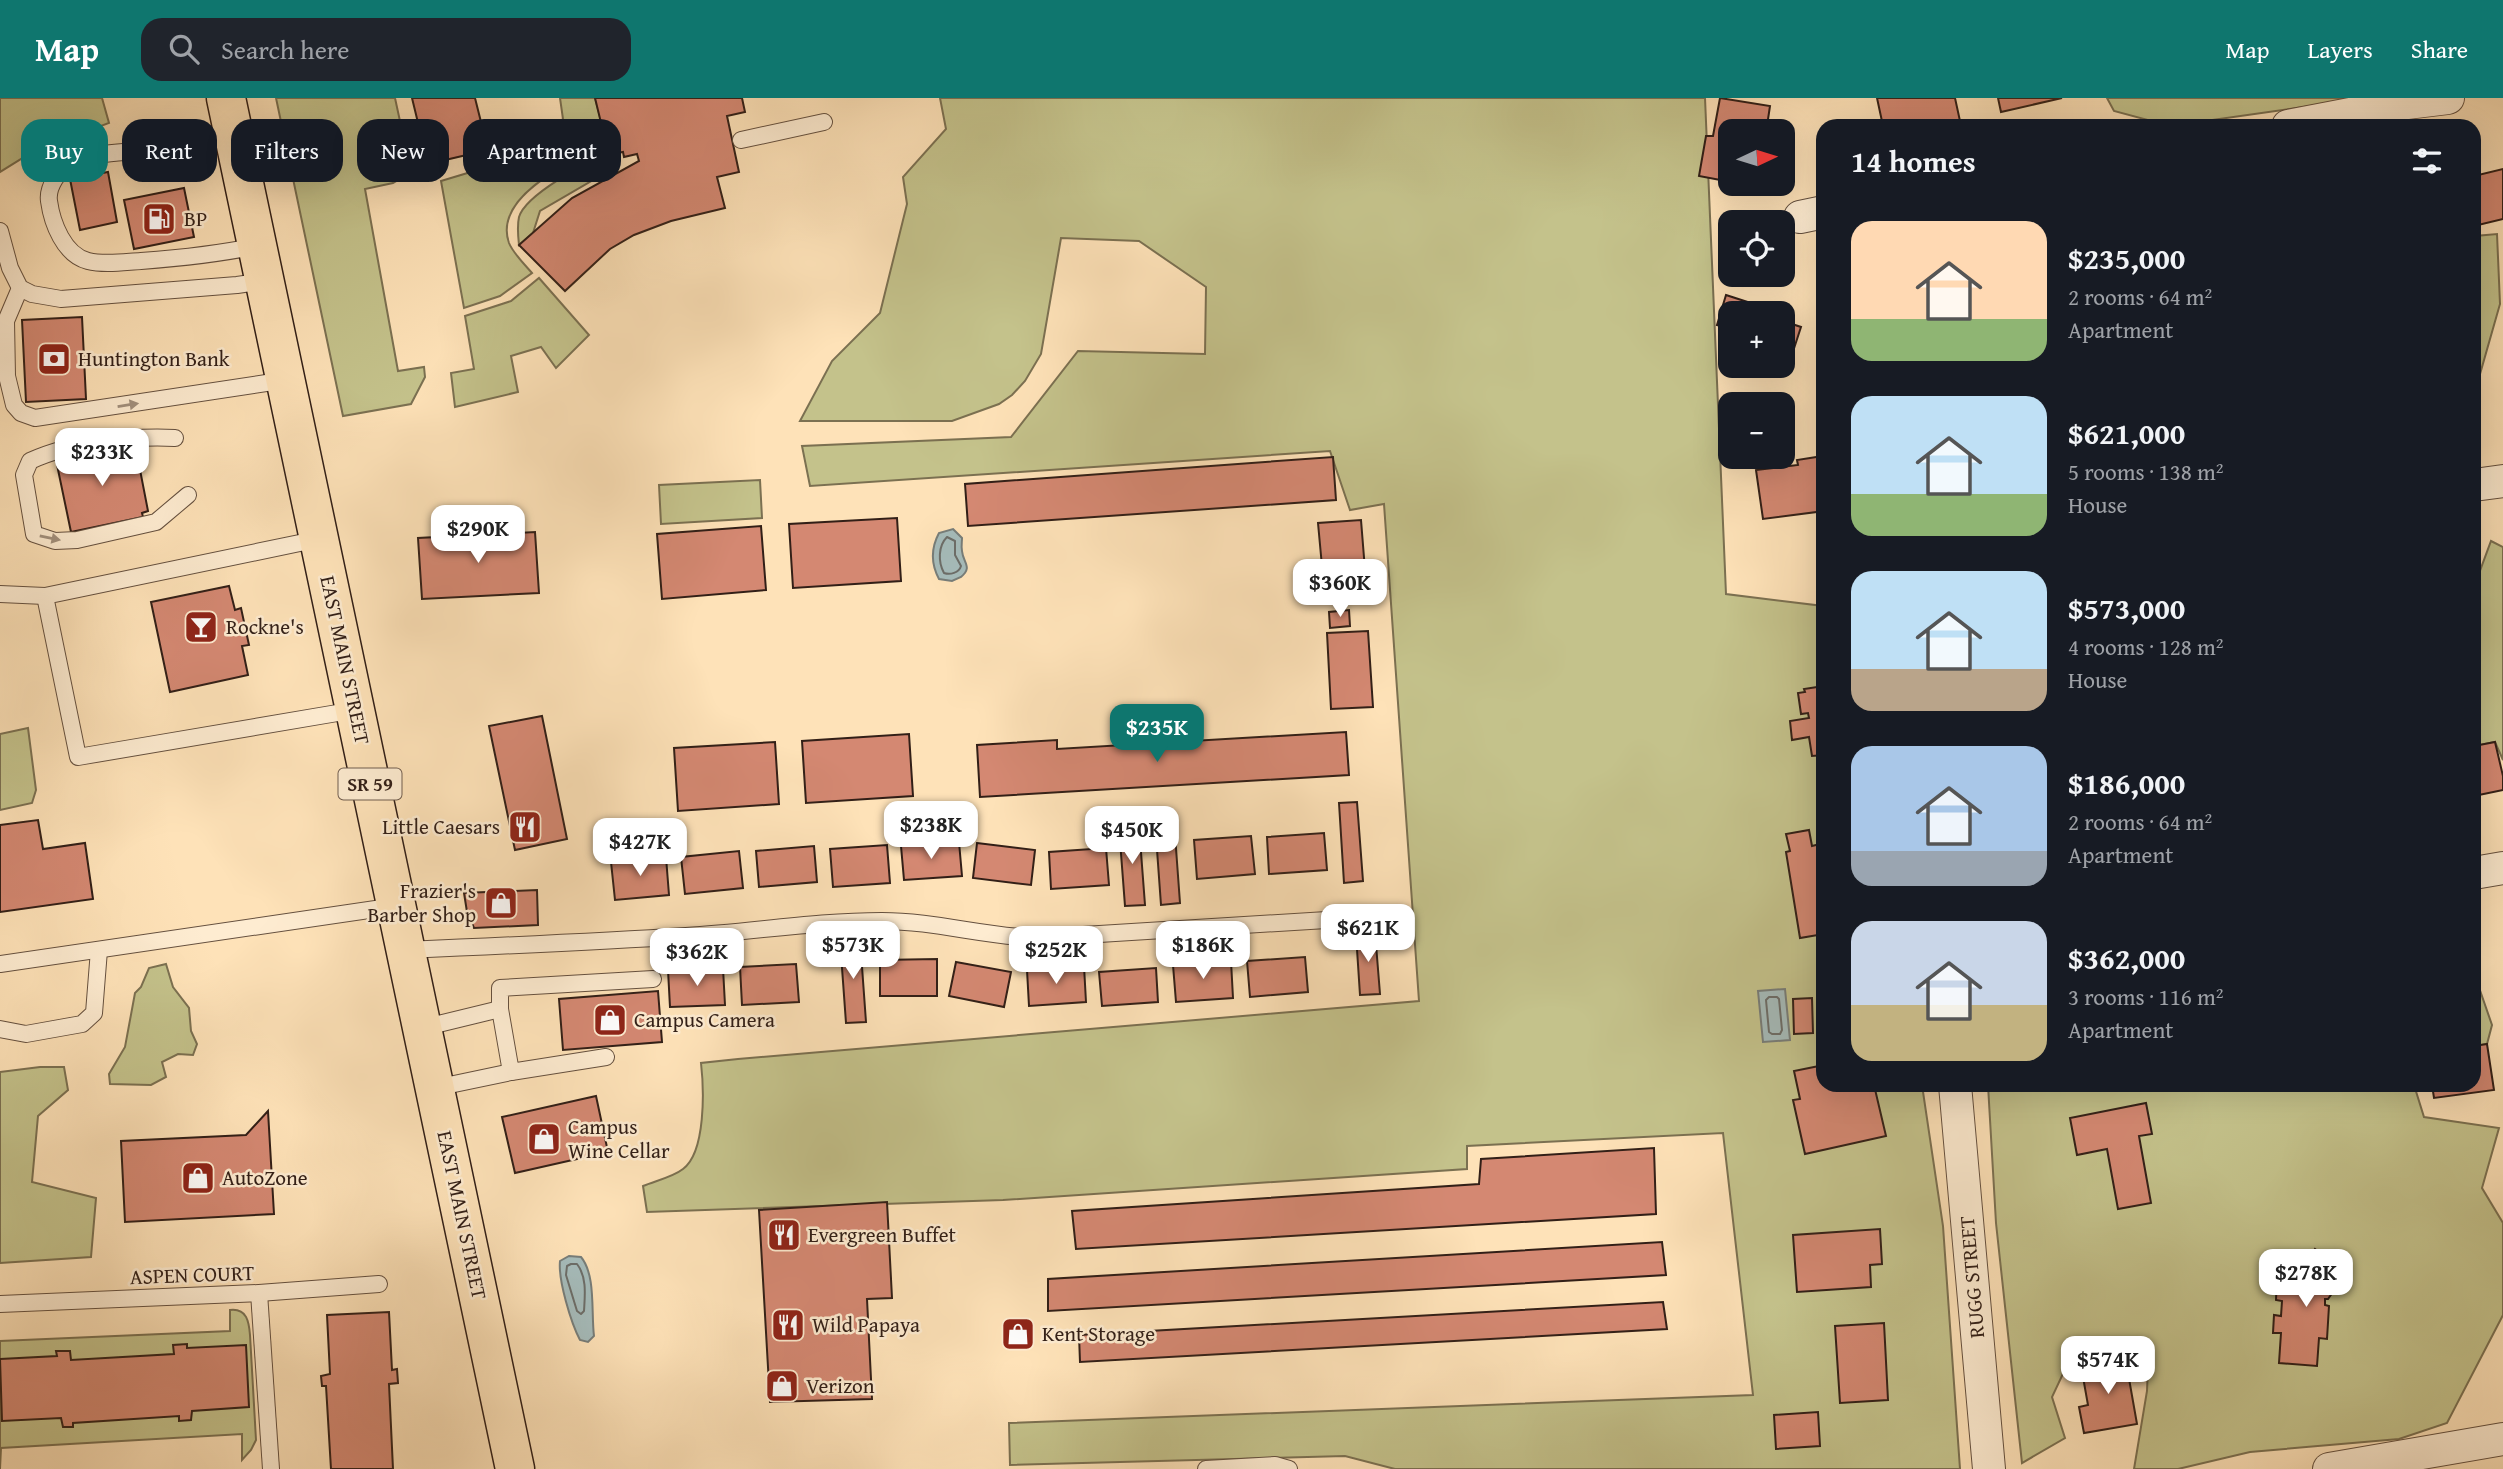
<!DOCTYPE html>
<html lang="en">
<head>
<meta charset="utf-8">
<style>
	body { margin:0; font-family:"Gentium Book Plus",serif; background:#20242c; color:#f1f3f6; height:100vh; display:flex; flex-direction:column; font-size:26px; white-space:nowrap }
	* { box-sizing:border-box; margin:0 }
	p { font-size:23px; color:#9ea1a6 }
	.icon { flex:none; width:38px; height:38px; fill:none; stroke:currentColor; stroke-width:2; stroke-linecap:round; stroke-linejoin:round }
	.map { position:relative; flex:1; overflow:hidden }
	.panel { position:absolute; left:1816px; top:21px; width:665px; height:973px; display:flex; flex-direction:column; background:#171b24; border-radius:21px; box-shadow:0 7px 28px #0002 }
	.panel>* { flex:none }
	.hud { position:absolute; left:21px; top:21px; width:665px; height:63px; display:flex; gap:14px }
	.needle { width:46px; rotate:86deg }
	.buttons { position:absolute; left:1718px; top:21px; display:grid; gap:14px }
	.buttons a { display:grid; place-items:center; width:77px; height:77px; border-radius:14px; background:#171b24; box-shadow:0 7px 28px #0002; font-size:35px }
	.price { position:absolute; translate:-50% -60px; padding:0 16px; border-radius:14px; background:#fff; color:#222; font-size:23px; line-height:46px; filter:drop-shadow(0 2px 4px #0008) }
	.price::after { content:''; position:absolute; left:50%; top:42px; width:21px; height:16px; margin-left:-10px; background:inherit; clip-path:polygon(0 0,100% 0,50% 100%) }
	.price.active { background:#0f766e; color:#fff }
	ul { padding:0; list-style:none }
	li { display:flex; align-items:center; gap:21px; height:175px; padding:0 35px }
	li span { display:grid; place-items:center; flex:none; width:196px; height:140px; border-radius:21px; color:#555 }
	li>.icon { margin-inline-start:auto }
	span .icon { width:84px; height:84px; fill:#fffc; stroke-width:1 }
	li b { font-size:30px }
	h2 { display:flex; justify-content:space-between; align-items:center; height:84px; padding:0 35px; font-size:30px }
	.chip { padding:0 24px; border-radius:21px; background:#171b24; box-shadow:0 7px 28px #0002; font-size:24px; line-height:63px }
	.chip.active { background:#0f766e; color:#fff }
	header { display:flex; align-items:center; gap:42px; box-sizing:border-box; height:98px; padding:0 35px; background:#0f766e; color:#fff }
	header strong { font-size:33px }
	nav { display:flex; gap:38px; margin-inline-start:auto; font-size:24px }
	.search { width:490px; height:63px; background:#20242c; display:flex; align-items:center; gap:18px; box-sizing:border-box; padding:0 24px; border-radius:21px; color:#9ea1a6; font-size:26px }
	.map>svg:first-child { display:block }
</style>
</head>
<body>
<header>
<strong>Map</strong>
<div class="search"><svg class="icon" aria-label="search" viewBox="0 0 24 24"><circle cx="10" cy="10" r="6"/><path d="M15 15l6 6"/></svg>Search here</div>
<nav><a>Map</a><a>Layers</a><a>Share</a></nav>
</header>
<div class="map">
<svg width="2503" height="1371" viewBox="0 0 2503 1371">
	<rect width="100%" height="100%" fill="#fee2b8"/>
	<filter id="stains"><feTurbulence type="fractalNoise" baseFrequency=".00286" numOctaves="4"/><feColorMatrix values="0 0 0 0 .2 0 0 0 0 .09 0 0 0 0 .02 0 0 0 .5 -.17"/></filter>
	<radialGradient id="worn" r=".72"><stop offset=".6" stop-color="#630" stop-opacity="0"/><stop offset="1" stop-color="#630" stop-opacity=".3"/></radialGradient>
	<g fill="#c4c28b" stroke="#7b7051" stroke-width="2">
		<polygon points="0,0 102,0 109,25 34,53 0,74"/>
		<polygon points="276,0 395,0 411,74 393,85 365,91 398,273 424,269 425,279 411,306 343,318"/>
		<path d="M560,0H595L607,46C575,62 492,97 509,145C513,155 525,167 532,175L500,198L464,210L441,83L494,67L563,21Z"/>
		<path d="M940,0H1705L1726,496L1823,508L1824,987H1922L1943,1128L1960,1371H1395L1345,1358L1010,1367L1009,1325L1753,1297L1723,1035L1467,1048V1071L1003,1102L647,1114L643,1088C655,1083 673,1079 683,1071C706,1054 704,991 701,965L738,961L1419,903L1384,406L1350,412L1330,353L810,388L802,348L1011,339L1078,253L1205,256L1206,189L1139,143L1061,140L1041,256L1025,283L1012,297L999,306L952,323H800L832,263L880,215L907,106L903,79L946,31Z"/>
		<polygon points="2107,0 2366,0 2170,28 2114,13"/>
		<path d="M608,55L612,56L605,75L540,113L533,135L519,147C518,138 517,128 519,119C526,96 586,65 608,55Z"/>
		<polygon points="2497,136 2500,206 2480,276 2474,275 2475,138"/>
		<polygon points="539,180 589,237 556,270 541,249 511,258 518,294 455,309 451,275 474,271 465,218 511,203"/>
		<polygon points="760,382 762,420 661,426 659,387"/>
		<polygon points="2491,443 2503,449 2503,662 2495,644 2475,648 2474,489"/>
		<polygon points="28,630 36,692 32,705 0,712 0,636"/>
		<polygon points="166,866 173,889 189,910 191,933 197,946 193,957 178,956 162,964 166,979 151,987 110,986 109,976 125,949 135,895 141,889 149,870"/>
		<polygon points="2474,875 2492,927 2487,946 2475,948"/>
		<polygon points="40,969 64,969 68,992 38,1018 32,1084 96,1100 91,1159 0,1165 0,974"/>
		<polygon points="1988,987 2414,987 2424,1019 2499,1030 2482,1090 2503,1125 2503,1217 2447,1325 2399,1341 2250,1354 2178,1371 2134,1371 2147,1293 2149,1243 2076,1248 2052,1299 2065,1340 2022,1365 1996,1125"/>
		<path d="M230,1212C247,1210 249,1224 250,1237L256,1342L251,1352L242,1362V1336L1,1350L0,1371V1243L230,1233Z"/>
	</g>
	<g fill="#a5bbba" stroke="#777d79" stroke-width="2">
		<path d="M953,431L962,440C962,444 961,448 962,453C963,465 973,469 961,479L952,483L939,481C931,466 931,450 939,435Z"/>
		<polygon points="1785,891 1790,942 1763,944 1758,893"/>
		<path d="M569,1158L581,1159C596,1177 591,1214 594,1238L588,1244L580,1242C571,1225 558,1182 560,1163Z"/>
	</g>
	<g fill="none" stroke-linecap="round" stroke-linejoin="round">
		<g stroke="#6c6d68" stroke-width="2">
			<path d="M947,439L955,443V457L961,468C959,475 950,477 944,475C938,464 938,448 947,439Z"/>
			<polygon points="1769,899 1777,899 1779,901 1782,932 1780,936 1772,936 1769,934 1766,902"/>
			<path d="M571,1166H577C587,1179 585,1197 584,1213L581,1216L577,1213L566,1177L567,1168Z"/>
		</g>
	</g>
	<g fill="#d48872" stroke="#321f17" stroke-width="2">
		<polygon points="412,0 475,0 488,52 428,66"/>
		<polygon points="595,0 742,0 745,14 727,18 739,74 717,79 725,110 671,123 634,137 610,151 565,193 519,147 572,100 639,63 637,56 624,59 623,54 612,56 604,37"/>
		<polygon points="1720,0 1770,8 1767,28 1774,29 1773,33 1731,33 1731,84 1699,78 1706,38 1713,38"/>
		<polygon points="1877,0 1955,0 1960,23 1939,28 1883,28"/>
		<polygon points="1998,0 2062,0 2001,14"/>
		<polygon points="2503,71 2503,121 2474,128 2474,78"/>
		<polygon points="108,74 117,124 80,132 70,81"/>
		<polygon points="1741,86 1769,86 1768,91"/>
		<polygon points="184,90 194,139 134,151 124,102"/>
		<polygon points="1726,197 1763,209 1761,215 1731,215 1731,231 1717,227"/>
		<polygon points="82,219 86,301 26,304 22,222"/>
		<polygon points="1783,223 1801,229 1786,275 1763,268 1783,268"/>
		<polygon points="127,346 128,352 136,351 148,413 142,415 143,419 71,434 56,362"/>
		<polygon points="1823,358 1824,413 1763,421 1756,372 1798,367 1797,362"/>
		<polygon points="1333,359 1336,402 968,428 965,386"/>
		<polygon points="897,420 901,483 793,490 789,426"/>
		<polygon points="1361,422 1367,497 1325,501 1318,425"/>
		<polygon points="761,428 766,492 662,501 657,436"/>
		<polygon points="535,434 539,495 422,501 418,440"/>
		<polygon points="229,488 235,512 241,510 249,547 242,548 248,577 170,594 151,504"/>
		<polygon points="1349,512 1350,528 1330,530 1329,514"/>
		<polygon points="1368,533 1373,609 1331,611 1327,535"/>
		<polygon points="1824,588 1824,657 1812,658 1809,639 1792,642 1790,623 1809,620 1808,615 1801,616 1798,595 1805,594 1804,591"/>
		<polygon points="542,618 567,741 515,752 489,628"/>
		<polygon points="1346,634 1349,677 980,699 977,647 1057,642 1057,651"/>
		<polygon points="909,636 913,698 806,705 802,643"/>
		<polygon points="775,644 779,706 678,713 674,650"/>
		<polygon points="2495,644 2503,678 2503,692 2474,698 2474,648"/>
		<polygon points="1357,704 1363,783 1344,785 1339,705"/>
		<polygon points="38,722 43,751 85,745 93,801 0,814 0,727"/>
		<polygon points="1174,723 1180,805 1161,807 1155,724"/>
		<polygon points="1139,728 1145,807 1125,808 1119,729"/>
		<polygon points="1809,732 1812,748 1824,745 1824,836 1800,840 1786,754 1790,753 1786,736"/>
		<polygon points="1324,735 1327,772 1269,776 1267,739"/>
		<polygon points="1251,738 1255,776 1197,781 1194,742"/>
		<polygon points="959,744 962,778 904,782 901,748"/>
		<polygon points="977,745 1035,752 1031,787 973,780"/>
		<polygon points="887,747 890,785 833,789 830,751"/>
		<polygon points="814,748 817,784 759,789 756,753"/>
		<polygon points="1106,750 1109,787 1051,791 1049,754"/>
		<polygon points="739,753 743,790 685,796 681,759"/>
		<polygon points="666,759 669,797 615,802 611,764"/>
		<polygon points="537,792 538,827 474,830 467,814 464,795"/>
		<polygon points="1375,834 1380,896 1360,897 1356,836"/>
		<polygon points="860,841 866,924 846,925 840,842"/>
		<polygon points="1305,859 1308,894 1250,899 1247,863"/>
		<polygon points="937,861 937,898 880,898 880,862"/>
		<polygon points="1231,863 1233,900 1176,904 1173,867"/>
		<polygon points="956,864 1011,874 1004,909 949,898"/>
		<polygon points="796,866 799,904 742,907 740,869"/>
		<polygon points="1084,868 1086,904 1029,908 1027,872"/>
		<polygon points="723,870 725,907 670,909 668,872"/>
		<polygon points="1156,870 1158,904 1102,908 1099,874"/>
		<polygon points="658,893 662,944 563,952 559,901"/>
		<polygon points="1812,900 1813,935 1794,936 1793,901"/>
		<polygon points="2487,946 2494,992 2434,1000 2432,987 2474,987 2474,948"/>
		<polygon points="1824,967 1824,987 1874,987 1886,1038 1805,1056 1793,1002 1800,1001 1794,973"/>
		<polygon points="596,998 608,1054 515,1075 502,1019"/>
		<polygon points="2146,1005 2152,1036 2139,1038 2151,1105 2118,1111 2107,1051 2077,1057 2070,1020"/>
		<polygon points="268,1013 274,1116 125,1124 121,1043 246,1037"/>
		<polygon points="1654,1050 1656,1116 1076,1151 1072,1113 1479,1086 1481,1061"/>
		<polygon points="887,1104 892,1200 867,1201 872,1301 770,1304 759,1112"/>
		<polygon points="1880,1131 1882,1166 1870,1167 1871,1189 1797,1194 1793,1137"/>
		<polygon points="1662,1144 1666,1177 1048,1213 1048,1181"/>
		<polygon points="2315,1151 2347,1174 2328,1201 2325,1201 2325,1207 2329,1208 2327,1241 2319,1240 2317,1268 2279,1265 2281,1235 2273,1235 2274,1217 2281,1218 2282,1203 2276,1202 2277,1178 2295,1179"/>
		<polygon points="1663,1204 1667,1231 1080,1264 1079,1237"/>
		<polygon points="389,1214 392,1272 397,1271 398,1285 389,1286 393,1371 331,1371 326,1288 322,1288 321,1278 330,1276 327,1217"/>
		<polygon points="1884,1225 1888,1302 1840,1305 1835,1228"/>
		<polygon points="187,1246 187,1250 246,1247 249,1309 192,1313 191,1322 179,1323 179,1318 73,1325 73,1329 63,1329 61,1320 2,1323 0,1261 57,1258 56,1253 70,1253 71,1262 174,1256 173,1247"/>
		<polygon points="2125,1258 2137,1326 2084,1335 2079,1309 2088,1307 2083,1279 2089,1278 2086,1265"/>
		<polygon points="1818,1314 1820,1348 1776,1351 1774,1317"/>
	</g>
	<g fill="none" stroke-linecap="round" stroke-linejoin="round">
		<defs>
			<g id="service">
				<path d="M234,34C204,42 175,48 145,52C120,55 95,54 72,65C59,71 47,89 49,103C52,125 64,157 88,163C104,167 124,164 141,163C181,160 218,156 257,148"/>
				<polyline points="741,42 824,24"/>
				<polyline points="0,133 10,170 20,190 32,196 61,201 237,187 265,183"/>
				<polyline points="20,190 6,223 7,278 14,307 21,315 35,320 286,282"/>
				<path d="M175,340C129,338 71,344 30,363L24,377L34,436L55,443L77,442L156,424L188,397"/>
				<polyline points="319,441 45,498 78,659 355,612"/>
				<polyline points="0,496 45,498"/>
				<path d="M405,852C499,848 593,844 686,838C752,834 816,823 882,823C934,823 983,838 1035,840L1391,818"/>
				<polyline points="0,866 396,808"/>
				<polyline points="500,911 511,974 606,959"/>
				<polyline points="422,930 500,911 500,890 653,881"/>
				<polyline points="0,931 26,936 82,926 94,915 99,852"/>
				<polyline points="435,990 511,974"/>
				<polyline points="259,1195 271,1371"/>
				<polyline points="0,1206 259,1195 379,1186"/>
				<polyline points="1206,1371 1275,1367 1289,1371"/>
			</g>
			<g id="minor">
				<polyline points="2288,28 2407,5 2448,0"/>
				<polyline points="1800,119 1824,114"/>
				<polyline points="2474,387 2503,383"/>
				<polyline points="2474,775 2503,770"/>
				<polyline points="1955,987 1989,1371"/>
				<polyline points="2329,1371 2503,1341"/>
			</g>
			<polyline id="primary" points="226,0 515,1371"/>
		</defs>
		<use href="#service" stroke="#65503f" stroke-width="18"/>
		<use href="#minor" stroke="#65503f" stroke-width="34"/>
		<use href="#primary" stroke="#321f17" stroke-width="41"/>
		<use href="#service" stroke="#feecd1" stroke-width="16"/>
		<use href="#minor" stroke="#feecd1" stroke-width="32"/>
		<use href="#primary" stroke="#fee2b8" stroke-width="38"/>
	</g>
	<defs><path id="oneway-solid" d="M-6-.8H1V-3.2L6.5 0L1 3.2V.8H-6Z" transform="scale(1.75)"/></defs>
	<g fill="#a2907d">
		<use href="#oneway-solid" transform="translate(128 307) rotate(-9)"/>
		<use href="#oneway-solid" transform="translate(50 440) rotate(12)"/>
	</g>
	<defs>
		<symbol id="fuel-square" viewBox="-11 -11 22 22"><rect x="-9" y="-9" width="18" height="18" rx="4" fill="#8f2418" stroke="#feecd1"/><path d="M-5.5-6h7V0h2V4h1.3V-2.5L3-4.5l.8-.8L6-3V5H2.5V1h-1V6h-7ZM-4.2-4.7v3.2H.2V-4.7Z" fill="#fff"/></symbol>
		<symbol id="bank-square" viewBox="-11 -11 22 22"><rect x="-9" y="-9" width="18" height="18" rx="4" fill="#8f2418" stroke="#feecd1"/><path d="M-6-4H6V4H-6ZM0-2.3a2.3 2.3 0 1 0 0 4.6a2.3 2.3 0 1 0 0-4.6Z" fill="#fff"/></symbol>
		<symbol id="bar-square" viewBox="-11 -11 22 22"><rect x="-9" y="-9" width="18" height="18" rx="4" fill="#8f2418" stroke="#feecd1"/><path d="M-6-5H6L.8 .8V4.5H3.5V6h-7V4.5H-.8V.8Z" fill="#fff"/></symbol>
		<symbol id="restaurant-square" viewBox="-11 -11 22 22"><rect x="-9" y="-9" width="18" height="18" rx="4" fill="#8f2418" stroke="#feecd1"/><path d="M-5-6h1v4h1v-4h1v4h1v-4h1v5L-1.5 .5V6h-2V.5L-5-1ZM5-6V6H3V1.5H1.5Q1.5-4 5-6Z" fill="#fff"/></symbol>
		<symbol id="shop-square" viewBox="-11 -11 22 22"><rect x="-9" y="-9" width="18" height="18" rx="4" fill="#8f2418" stroke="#feecd1"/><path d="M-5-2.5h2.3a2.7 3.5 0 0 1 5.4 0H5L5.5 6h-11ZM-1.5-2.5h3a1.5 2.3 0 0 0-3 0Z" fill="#fff"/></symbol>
	</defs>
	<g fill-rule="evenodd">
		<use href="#fuel-square" x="140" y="102" width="38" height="38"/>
		<use href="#bank-square" x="35" y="242" width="38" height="38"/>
		<use href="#bar-square" x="182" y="510" width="38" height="38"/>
		<use href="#restaurant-square" x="506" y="710" width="38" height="38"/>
		<use href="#shop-square" x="482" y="786" width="38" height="38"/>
		<use href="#shop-square" x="591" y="903" width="38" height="38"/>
		<use href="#shop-square" x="525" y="1022" width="38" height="38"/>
		<use href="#shop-square" x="179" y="1061" width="38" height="38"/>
		<use href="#restaurant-square" x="765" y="1118" width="38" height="38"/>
		<use href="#restaurant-square" x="769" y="1208" width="38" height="38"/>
		<use href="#shop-square" x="999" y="1217" width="38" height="38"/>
		<use href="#shop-square" x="763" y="1269" width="38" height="38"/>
	</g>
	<g text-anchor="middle" stroke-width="5" stroke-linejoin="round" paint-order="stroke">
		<rect fill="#feecd1" stroke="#6f5c4f" stroke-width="2" x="338.5" y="670.5" width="63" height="31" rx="5"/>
		<g font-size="19" font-weight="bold" fill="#321f17">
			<text x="370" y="693">SR 59</text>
		</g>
		<g font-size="21" fill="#321f17" stroke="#feecd1" text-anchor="start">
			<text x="184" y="128">BP</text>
			<text x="78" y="268">Huntington Bank</text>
			<text x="226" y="536">Rockne's</text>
			<text x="500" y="736" text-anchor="end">Little Caesars</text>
			<text x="476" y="800" text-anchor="end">Frazier's<tspan x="476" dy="24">Barber Shop</tspan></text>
			<text x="634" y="929">Campus Camera</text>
			<text x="568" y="1036">Campus<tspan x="568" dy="24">Wine Cellar</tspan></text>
			<text x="222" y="1087">AutoZone</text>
			<text x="808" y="1144">Evergreen Buffet</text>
			<text x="812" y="1234">Wild Papaya</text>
			<text x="1042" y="1243">Kent Storage</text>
			<text x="806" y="1295">Verizon</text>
		</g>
		<g font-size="21" fill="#321f17" stroke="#feecd1">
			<text transform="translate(345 562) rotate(78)" y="7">EAST MAIN STREET</text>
			<text transform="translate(462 1117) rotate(78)" y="7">EAST MAIN STREET</text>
			<text transform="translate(192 1177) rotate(-2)" y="7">ASPEN COURT</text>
			<text transform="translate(1972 1179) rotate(-95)" y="7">RUGG STREET</text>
		</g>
	</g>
	<rect width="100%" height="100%" filter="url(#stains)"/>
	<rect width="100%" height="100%" fill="url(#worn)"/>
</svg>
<div class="buttons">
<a><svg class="needle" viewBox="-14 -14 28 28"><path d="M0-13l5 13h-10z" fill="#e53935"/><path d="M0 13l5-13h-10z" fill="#9ea1a6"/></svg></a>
<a><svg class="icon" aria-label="locate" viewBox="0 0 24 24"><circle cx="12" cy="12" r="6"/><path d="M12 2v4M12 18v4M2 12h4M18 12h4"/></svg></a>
<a>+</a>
<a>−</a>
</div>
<b class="price" style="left:102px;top:390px">$233K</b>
<b class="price" style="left:478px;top:467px">$290K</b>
<b class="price" style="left:1340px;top:521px">$360K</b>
<b class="price active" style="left:1157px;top:666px">$235K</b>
<b class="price" style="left:931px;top:763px">$238K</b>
<b class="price" style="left:1132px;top:768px">$450K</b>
<b class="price" style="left:640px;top:780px">$427K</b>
<b class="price" style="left:1368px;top:866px">$621K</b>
<b class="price" style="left:853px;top:883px">$573K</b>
<b class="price" style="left:1203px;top:883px">$186K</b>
<b class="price" style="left:1056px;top:888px">$252K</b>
<b class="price" style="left:697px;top:890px">$362K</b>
<b class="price" style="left:2306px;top:1211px">$278K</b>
<b class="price" style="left:2108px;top:1298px">$574K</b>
<div class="hud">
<a class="chip active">Buy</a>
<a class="chip">Rent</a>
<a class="chip">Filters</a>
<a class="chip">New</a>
<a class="chip">Apartment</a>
</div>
<section class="panel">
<h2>14 homes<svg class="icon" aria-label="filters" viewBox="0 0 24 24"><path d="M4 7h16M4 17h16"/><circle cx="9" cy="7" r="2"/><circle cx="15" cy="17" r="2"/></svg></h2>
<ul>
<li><span style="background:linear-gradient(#ffd9b3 70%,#8fb573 0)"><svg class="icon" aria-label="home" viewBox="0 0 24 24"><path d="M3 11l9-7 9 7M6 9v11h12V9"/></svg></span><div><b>$235,000</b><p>2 rooms · 64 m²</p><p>Apartment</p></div></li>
<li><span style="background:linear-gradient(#bfe0f5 70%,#8fb573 0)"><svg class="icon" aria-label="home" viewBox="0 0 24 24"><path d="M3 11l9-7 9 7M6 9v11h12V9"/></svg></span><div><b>$621,000</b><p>5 rooms · 138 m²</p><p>House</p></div></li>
<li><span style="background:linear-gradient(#bfe0f5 70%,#b9a48a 0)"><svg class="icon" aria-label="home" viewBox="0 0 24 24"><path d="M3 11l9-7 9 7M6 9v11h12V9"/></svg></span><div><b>$573,000</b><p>4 rooms · 128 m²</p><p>House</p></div></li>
<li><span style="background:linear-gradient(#a9c7e8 75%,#9aa5b1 0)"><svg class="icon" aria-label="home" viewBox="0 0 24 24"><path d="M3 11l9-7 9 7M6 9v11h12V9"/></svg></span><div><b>$186,000</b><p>2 rooms · 64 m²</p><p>Apartment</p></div></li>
<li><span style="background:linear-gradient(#c9d6e8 60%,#c2b280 0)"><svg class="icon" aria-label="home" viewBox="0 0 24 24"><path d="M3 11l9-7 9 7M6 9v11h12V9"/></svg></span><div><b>$362,000</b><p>3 rooms · 116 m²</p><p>Apartment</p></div></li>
</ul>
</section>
</div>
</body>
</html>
